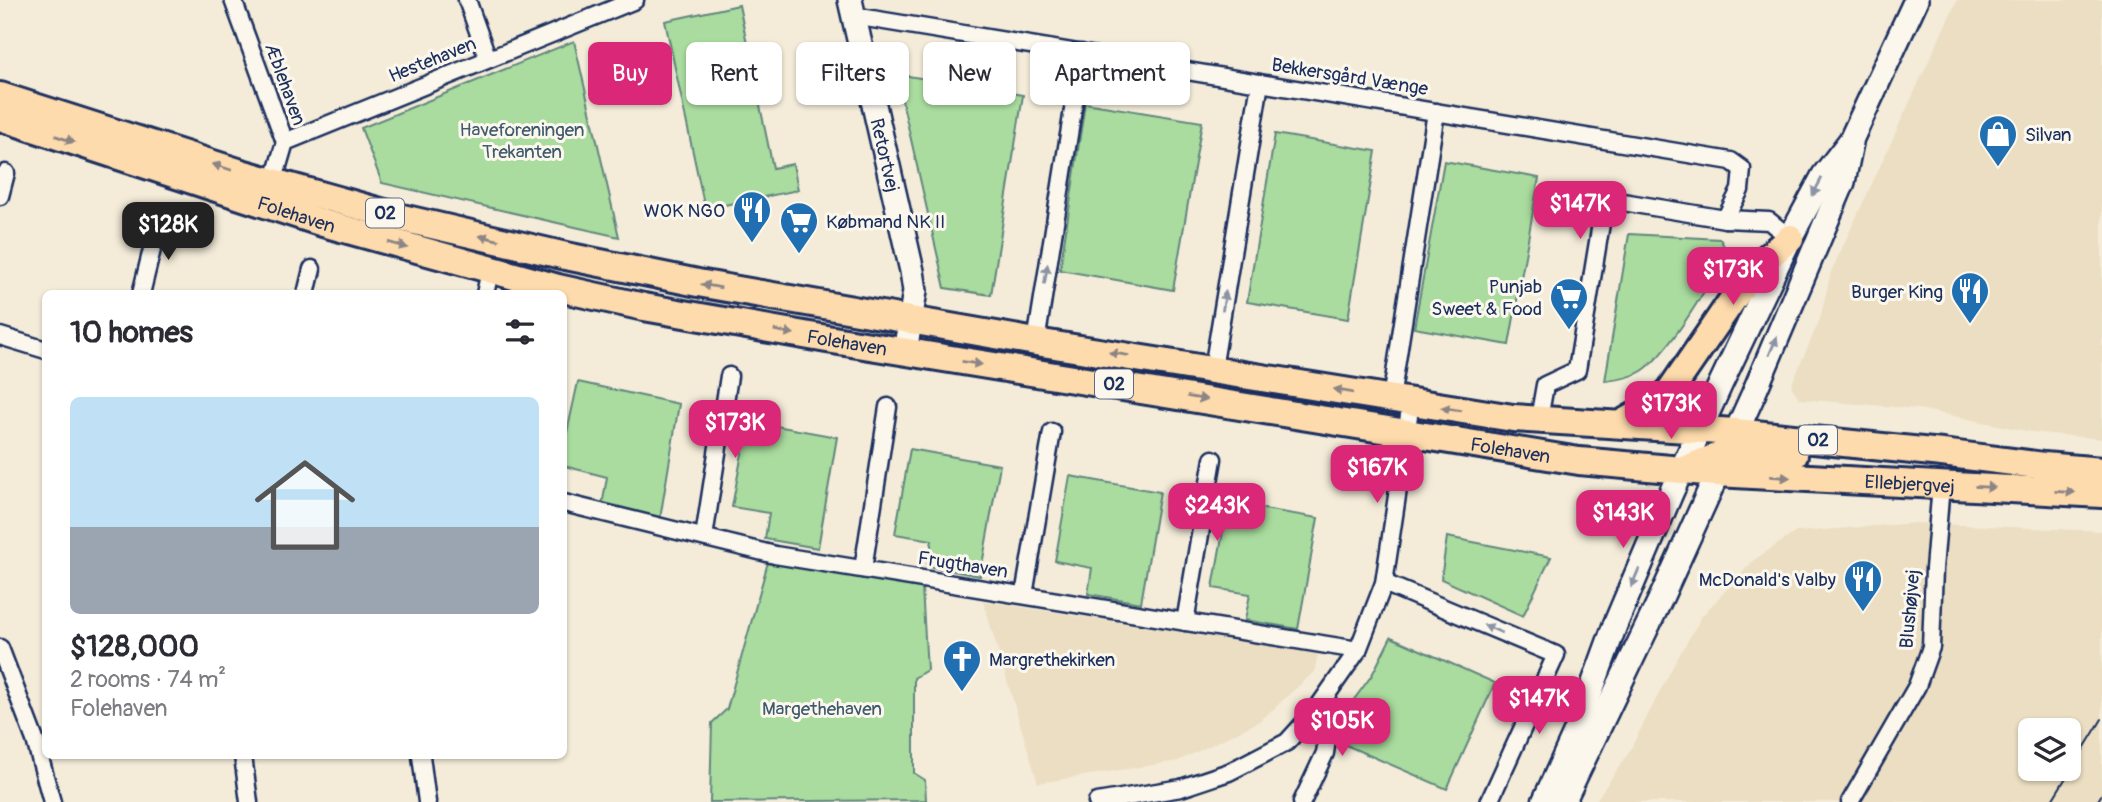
<!DOCTYPE html>
<html lang="en">
<head>
<meta charset="utf-8">
<style>
	body { margin:0; font-family:Pangolin,sans-serif; background:#f7f7f7; color:#2b2b33; height:100vh; display:flex; flex-direction:column; font-size:26px; white-space:nowrap }
	* { box-sizing:border-box; margin:0 }
	p { font-size:23px; color:#7c7c81 }
	.icon { flex:none; width:38px; height:38px; fill:none; stroke:currentColor; stroke-width:2; stroke-linecap:round; stroke-linejoin:round }
	.map { position:relative; flex:1; overflow:hidden }
	.details { position:absolute; left:42px; top:290px; width:525px; height:469px; display:flex; flex-direction:column; background:#fff; border-radius:10px; box-shadow:0 2px 5px #0004 }
	.details>* { flex:none }
	.guide { position:absolute; left:588px; top:42px; width:665px; height:63px; display:flex; gap:14px }
	.tools { position:absolute; left:2018px; top:718px; display:grid; gap:14px }
	.tools a { display:grid; place-items:center; width:63px; height:63px; border-radius:10px; background:#fff; box-shadow:0 2px 5px #0004; font-size:35px }
	.price { position:absolute; translate:-50% -60px; padding:0 16px; border-radius:14px; background:#db2777; color:#fff; font-size:23px; line-height:46px; filter:drop-shadow(0 2px 4px #0008) }
	.price::after { content:''; position:absolute; left:50%; top:42px; width:21px; height:16px; margin-left:-10px; background:inherit; clip-path:polygon(0 0,100% 0,50% 100%) }
	.price.active { background:#222; color:#fff }
	ul { padding:0; list-style:none }
	li { display:grid; align-content:center; gap:14px; height:371px; padding:0 28px }
	li+li { border-top:2px solid #e1e1e2 }
	li span { display:grid; place-items:center; height:217px; border-radius:10px; color:#555 }
	li>.icon { margin-inline-start:auto }
	span .icon { width:126px; height:126px; fill:#fffc; stroke-width:1 }
	li b { font-size:30px }
	h2 { display:flex; justify-content:space-between; align-items:center; height:84px; padding:0 28px; font-size:30px }
	.chip { padding:0 24px; border-radius:10px; background:#fff; box-shadow:0 2px 5px #0004; font-size:24px; line-height:63px }
	.chip.active { background:#db2777; color:#fff }
	.map>svg:first-child { display:block }
</style>
</head>
<body>
<div class="map">
<svg width="2102" height="802" viewBox="0 0 2102 802">
	<rect width="100%" height="100%" fill="#f4ecd9"/>
	<filter id="ink" filterUnits="userSpaceOnUse"><feTurbulence type="fractalNoise" baseFrequency=".0143" numOctaves="2"/><feDisplacementMap in="SourceGraphic" scale="14" xChannelSelector="R" yChannelSelector="G"/><feConvolveMatrix kernelMatrix="1 2 1 2 8 2 1 2 1" color-interpolation-filters="sRGB"/></filter>
	<g filter="url(#ink)">
		<g fill="#ebdec2" fill-rule="evenodd">
			<polygon points="1957,0 2102,0 2102,439 2032,432 1919,409 1800,399 1791,386 1820,319 1831,272"/>
			<path d="M1917,523L2102,531V802H1595L1628,754L1673,666L1702,616L1754,560L1796,532ZM2030,730H2068V768H2030Z"/>
			<polygon points="983,601 1318,654 1314,672 1260,721 1178,761 1038,783"/>
		</g>
		<g fill="#a9dc9e" stroke="#62867e" stroke-width="2">
			<polygon points="739,5 773,168 793,164 798,190 705,209 665,21"/>
			<polygon points="574,41 619,237 382,183 361,128"/>
			<polygon points="896,74 1023,95 991,295 945,288"/>
			<polygon points="1085,103 1202,122 1173,290 1060,270"/>
			<polygon points="1275,134 1376,151 1348,319 1247,302"/>
			<polygon points="1444,161 1539,178 1509,345 1414,328"/>
			<path d="M1629,234L1720,239L1728,253C1708,284 1670,353 1642,371C1631,378 1617,380 1605,381Z"/>
			<polygon points="578,382 679,404 660,519 602,506 607,477 564,466 564,446"/>
			<polygon points="748,421 837,437 818,548 765,539 769,513 732,507"/>
			<polygon points="910,449 1000,465 980,576 927,566 932,540 895,534"/>
			<polygon points="1070,476 1160,492 1141,603 1088,594 1092,568 1055,561"/>
			<polygon points="1228,503 1318,518 1298,629 1245,620 1250,594 1213,588"/>
			<polygon points="1447,537 1551,557 1523,616 1441,579"/>
			<polygon points="768,562 922,588 927,670 914,678 914,773 925,780 926,800 710,802 712,723 727,709"/>
			<polygon points="1391,637 1495,683 1447,789 1341,743 1336,724 1372,675"/>
		</g>
		<g fill="none" stroke-linecap="round" stroke-linejoin="round">
			<defs>
				<g id="street">
					<polyline points="233,0 285,142"/>
					<polyline points="467,0 488,59"/>
					<polyline points="854,16 1731,161 1742,169 1740,190 1725,219"/>
					<polyline points="273,183 285,142 635,0"/>
					<polyline points="0,196 6,173"/>
					<polyline points="141,294 159,221"/>
					<polyline points="306,294 312,269"/>
					<polyline points="485,294 490,271"/>
					<polyline points="0,336 46,350"/>
					<polyline points="1036,342 1082,53"/>
					<polyline points="1213,369 1260,83"/>
					<polyline points="1391,399 1436,112"/>
					<polyline points="1539,419 1545,385 1577,370 1605,199 1725,219 1769,221 1790,238"/>
					<polyline points="564,503 775,555 1358,650"/>
					<polyline points="704,537 729,376"/>
					<polyline points="863,569 888,407"/>
					<polyline points="1384,583 1556,655 1489,802"/>
					<polyline points="1024,595 1052,432"/>
					<polyline points="1185,622 1213,459"/>
					<polyline points="0,648 35,740 52,802"/>
					<polyline points="243,756 249,802"/>
					<polyline points="421,756 427,802"/>
					<polyline points="1097,802 1181,788 1229,772 1287,742 1316,710 1358,650 1384,583 1411,402"/>
					<polyline points="1302,802 1325,753 1327,740 1316,710"/>
					<polyline points="1850,802 1917,686 1931,647 1934,569 1941,485"/>
				</g>
				<g id="secondary">
					<path id="s1" d="M850,0L912,271L915,291L905,352"/>
					<polyline points="1544,802 1577,729 1615,625 1671,493 1721,383 1790,238 1824,175 1851,140 1916,0"/>
					<polyline points="1563,802 1661,598 1753,395 1843,182 1851,143"/>
				</g>
				<g id="primary">
					<polyline points="0,96 241,173 402,218 566,256 698,283 1036,342 1513,418 1735,432 1942,453 2044,466 2102,471"/>
					<path id="s2" d="M0,117L323,223L558,288L644,307L827,339L1579,461L1717,473L2102,494"/>
					<polyline points="1621,424 1654,405 1670,391 1753,270 1790,238"/>
					<polyline points="1688,468 1726,453 1794,455"/>
				</g>
			</defs>
			<use href="#street" stroke="#1b2f5e" stroke-width="21"/>
			<use href="#secondary" stroke="#1b2f5e" stroke-width="28"/>
			<use href="#primary" stroke="#1b2f5e" stroke-width="32"/>
			<use href="#street" stroke="#fbf7ec" stroke-width="16"/>
			<use href="#secondary" stroke="#fbf7ec" stroke-width="23"/>
			<use href="#primary" stroke="#fedbac" stroke-width="26"/>
			<g stroke="#1b2f5e" stroke-width="2">
				<polyline points="2051,802 2102,719"/>
				<polyline points="2097,802 2102,794"/>
			</g>
		</g>
		<defs><path id="oneway-solid" d="M-6-.8H1V-3.2L6.5 0L1 3.2V.8H-6Z" transform="scale(1.75)"/></defs>
		<g fill="#8c8585">
			<use href="#oneway-solid" transform="translate(65 139) rotate(19)"/>
			<use href="#oneway-solid" transform="translate(222 167) rotate(-162)"/>
			<use href="#oneway-solid" transform="translate(489 238) rotate(-167)"/>
			<use href="#oneway-solid" transform="translate(398 245) rotate(16)"/>
			<use href="#oneway-solid" transform="translate(711 286) rotate(-170)"/>
			<use href="#oneway-solid" transform="translate(784 332) rotate(10)"/>
			<use href="#oneway-solid" transform="translate(1119 354) rotate(-171)"/>
			<use href="#oneway-solid" transform="translate(972 363) rotate(9)"/>
			<use href="#oneway-solid" transform="translate(1343 391) rotate(-170)"/>
			<use href="#oneway-solid" transform="translate(1197 398) rotate(9)"/>
			<use href="#oneway-solid" transform="translate(1451 409) rotate(-171)"/>
			<use href="#oneway-solid" transform="translate(1780 477) rotate(3)"/>
			<use href="#oneway-solid" transform="translate(1985 487) rotate(3)"/>
			<use href="#oneway-solid" transform="translate(2065 492) rotate(3)"/>
		</g>
		<g fill="#8b93a5">
			<use href="#oneway-solid" transform="translate(1817 187) rotate(118)"/>
			<use href="#oneway-solid" transform="translate(1046 274) rotate(-81)"/>
			<use href="#oneway-solid" transform="translate(1224 301) rotate(-81)"/>
			<use href="#oneway-solid" transform="translate(1773 346) rotate(-67)"/>
			<use href="#oneway-solid" transform="translate(1635 578) rotate(113)"/>
			<use href="#oneway-solid" transform="translate(1493 629) rotate(-157)"/>
		</g>
	</g>
	<defs>
		<symbol id="shop-pin" viewBox="-11 -11 22 30"><path d="M0 17L-7.5 6A9.5 9.5 0 1 1 7.5 6Z" fill="#1f6fb2" stroke="#fbf7ec"/><path d="M-5-2.5h2.3a2.7 3.5 0 0 1 5.4 0H5L5.5 6h-11ZM-1.5-2.5h3a1.5 2.3 0 0 0-3 0Z" fill="#fff"/></symbol>
		<symbol id="restaurant-pin" viewBox="-11 -11 22 30"><path d="M0 17L-7.5 6A9.5 9.5 0 1 1 7.5 6Z" fill="#1f6fb2" stroke="#fbf7ec"/><path d="M-5-6h1v4h1v-4h1v4h1v-4h1v5L-1.5 .5V6h-2V.5L-5-1ZM5-6V6H3V1.5H1.5Q1.5-4 5-6Z" fill="#fff"/></symbol>
		<symbol id="supermarket-pin" viewBox="-11 -11 22 30"><path d="M0 17L-7.5 6A9.5 9.5 0 1 1 7.5 6Z" fill="#1f6fb2" stroke="#fbf7ec"/><path d="M-6-5.5h2.5l.6 2H6L4.5 2H-2.5L-4.4-4H-6ZM-1.5 3.2a1.3 1.3 0 1 0 .1 0ZM3 3.2a1.3 1.3 0 1 0 .1 0Z" fill="#fff"/></symbol>
		<symbol id="church-pin" viewBox="-11 -11 22 30"><path d="M0 17L-7.5 6A9.5 9.5 0 1 1 7.5 6Z" fill="#1f6fb2" stroke="#fbf7ec"/><path d="M-1.2-6h2.4v3.5h3.3v2.4h-3.3V6h-2.4V-.1h-3.3v-2.4h3.3Z" fill="#fff"/></symbol>
	</defs>
	<g fill-rule="evenodd">
		<use href="#shop-pin" x="1976" y="112" width="44" height="60"/>
		<use href="#restaurant-pin" x="730" y="188" width="44" height="60"/>
		<use href="#supermarket-pin" x="777" y="199" width="44" height="60"/>
		<use href="#restaurant-pin" x="1948" y="269" width="44" height="60"/>
		<use href="#supermarket-pin" x="1547" y="275" width="44" height="60"/>
		<use href="#restaurant-pin" x="1841" y="557" width="44" height="60"/>
		<use href="#church-pin" x="940" y="637" width="44" height="60"/>
	</g>
	<g text-anchor="middle" stroke-width="6" stroke-linejoin="round" paint-order="stroke">
		<g fill="#fbf7ec" stroke="#5e6b89" stroke-width="2">
			<rect x="366" y="198.5" width="38" height="29" rx="5"/>
			<rect x="1095" y="369.5" width="38" height="29" rx="5"/>
			<rect x="1799" y="425.5" width="38" height="29" rx="5"/>
		</g>
		<g font-size="18" font-weight="bold" fill="#1b2f5e">
			<text x="385" y="219">O2</text>
			<text x="1114" y="390">O2</text>
			<text x="1818" y="446">O2</text>
		</g>
		<g font-size="19" fill="#1b2f5e" stroke="#fbf7ec">
			<text transform="translate(432 59) rotate(-22)" y="7">Hestehaven</text>
			<text transform="translate(1350 76) rotate(9)" y="7">Bekkersgård Vænge</text>
			<text transform="translate(286 84) rotate(70)" y="7">Æblehaven</text>
			<text dy="7" stroke="none"><textPath href="#s1" startOffset="159">Retortvej</textPath></text>
			<text dy="7" stroke="none"><textPath href="#s2" startOffset="312">Folehaven</textPath></text>
			<text dy="7" stroke="none"><textPath href="#s2" startOffset="878">Folehaven</textPath></text>
			<text dy="7" stroke="none"><textPath href="#s2" startOffset="1550">Folehaven</textPath></text>
			<text dy="7" stroke="none"><textPath href="#s2" startOffset="1951">Ellebjergvej</textPath></text>
			<text transform="translate(963 564) rotate(9)" y="7">Frugthaven</text>
			<text transform="translate(1909 609) rotate(-85)" y="7">Blushøjvej</text>
		</g>
		<g font-size="19" fill="#3e5a6e" stroke="#fbf7ec">
			<text x="522" y="136">Haveforeningen<tspan x="522" dy="22">Trekanten</tspan></text>
			<text x="822" y="715">Margethehaven</text>
		</g>
		<g font-size="19" fill="#1b2f5e" stroke="#fbf7ec" text-anchor="end">
			<text x="2025" y="141" text-anchor="start">Silvan</text>
			<text x="725" y="217">WOK NGO</text>
			<text x="826" y="228" text-anchor="start">Købmand NK II</text>
			<text x="1542" y="293">Punjab<tspan x="1542" dy="22">Sweet &amp; Food</tspan></text>
			<text x="1943" y="298">Burger King</text>
			<text x="1836" y="586">McDonald's Valby</text>
			<text x="989" y="666" text-anchor="start">Margrethekirken</text>
		</g>
	</g>
</svg>
<div class="tools">
<a><svg class="icon" aria-label="layers" viewBox="0 0 24 24"><path d="M12 4l9 5-9 5-9-5zM3 14l9 5 9-5"/></svg></a>
</div>
<b class="price" style="left:1580px;top:241px">$147K</b>
<b class="price active" style="left:168px;top:262px">$128K</b>
<b class="price" style="left:1733px;top:307px">$173K</b>
<b class="price" style="left:1671px;top:441px">$173K</b>
<b class="price" style="left:735px;top:460px">$173K</b>
<b class="price" style="left:1377px;top:505px">$167K</b>
<b class="price" style="left:1217px;top:543px">$243K</b>
<b class="price" style="left:1623px;top:550px">$143K</b>
<b class="price" style="left:1539px;top:736px">$147K</b>
<b class="price" style="left:1342px;top:758px">$105K</b>
<div class="guide">
<a class="chip active">Buy</a>
<a class="chip">Rent</a>
<a class="chip">Filters</a>
<a class="chip">New</a>
<a class="chip">Apartment</a>
</div>
<section class="details">
<h2>10 homes<svg class="icon" aria-label="filters" viewBox="0 0 24 24"><path d="M4 7h16M4 17h16"/><circle cx="9" cy="7" r="2"/><circle cx="15" cy="17" r="2"/></svg></h2>
<ul>
<li><span style="background:linear-gradient(#bfe0f5 60%,#9aa5b1 0)"><svg class="icon" aria-label="home" viewBox="0 0 24 24"><path d="M3 11l9-7 9 7M6 9v11h12V9"/></svg></span><div><b>$128,000</b><p>2 rooms · 74 m²</p><p>Folehaven</p></div></li>
</ul>
</section>
</div>
</body>
</html>
